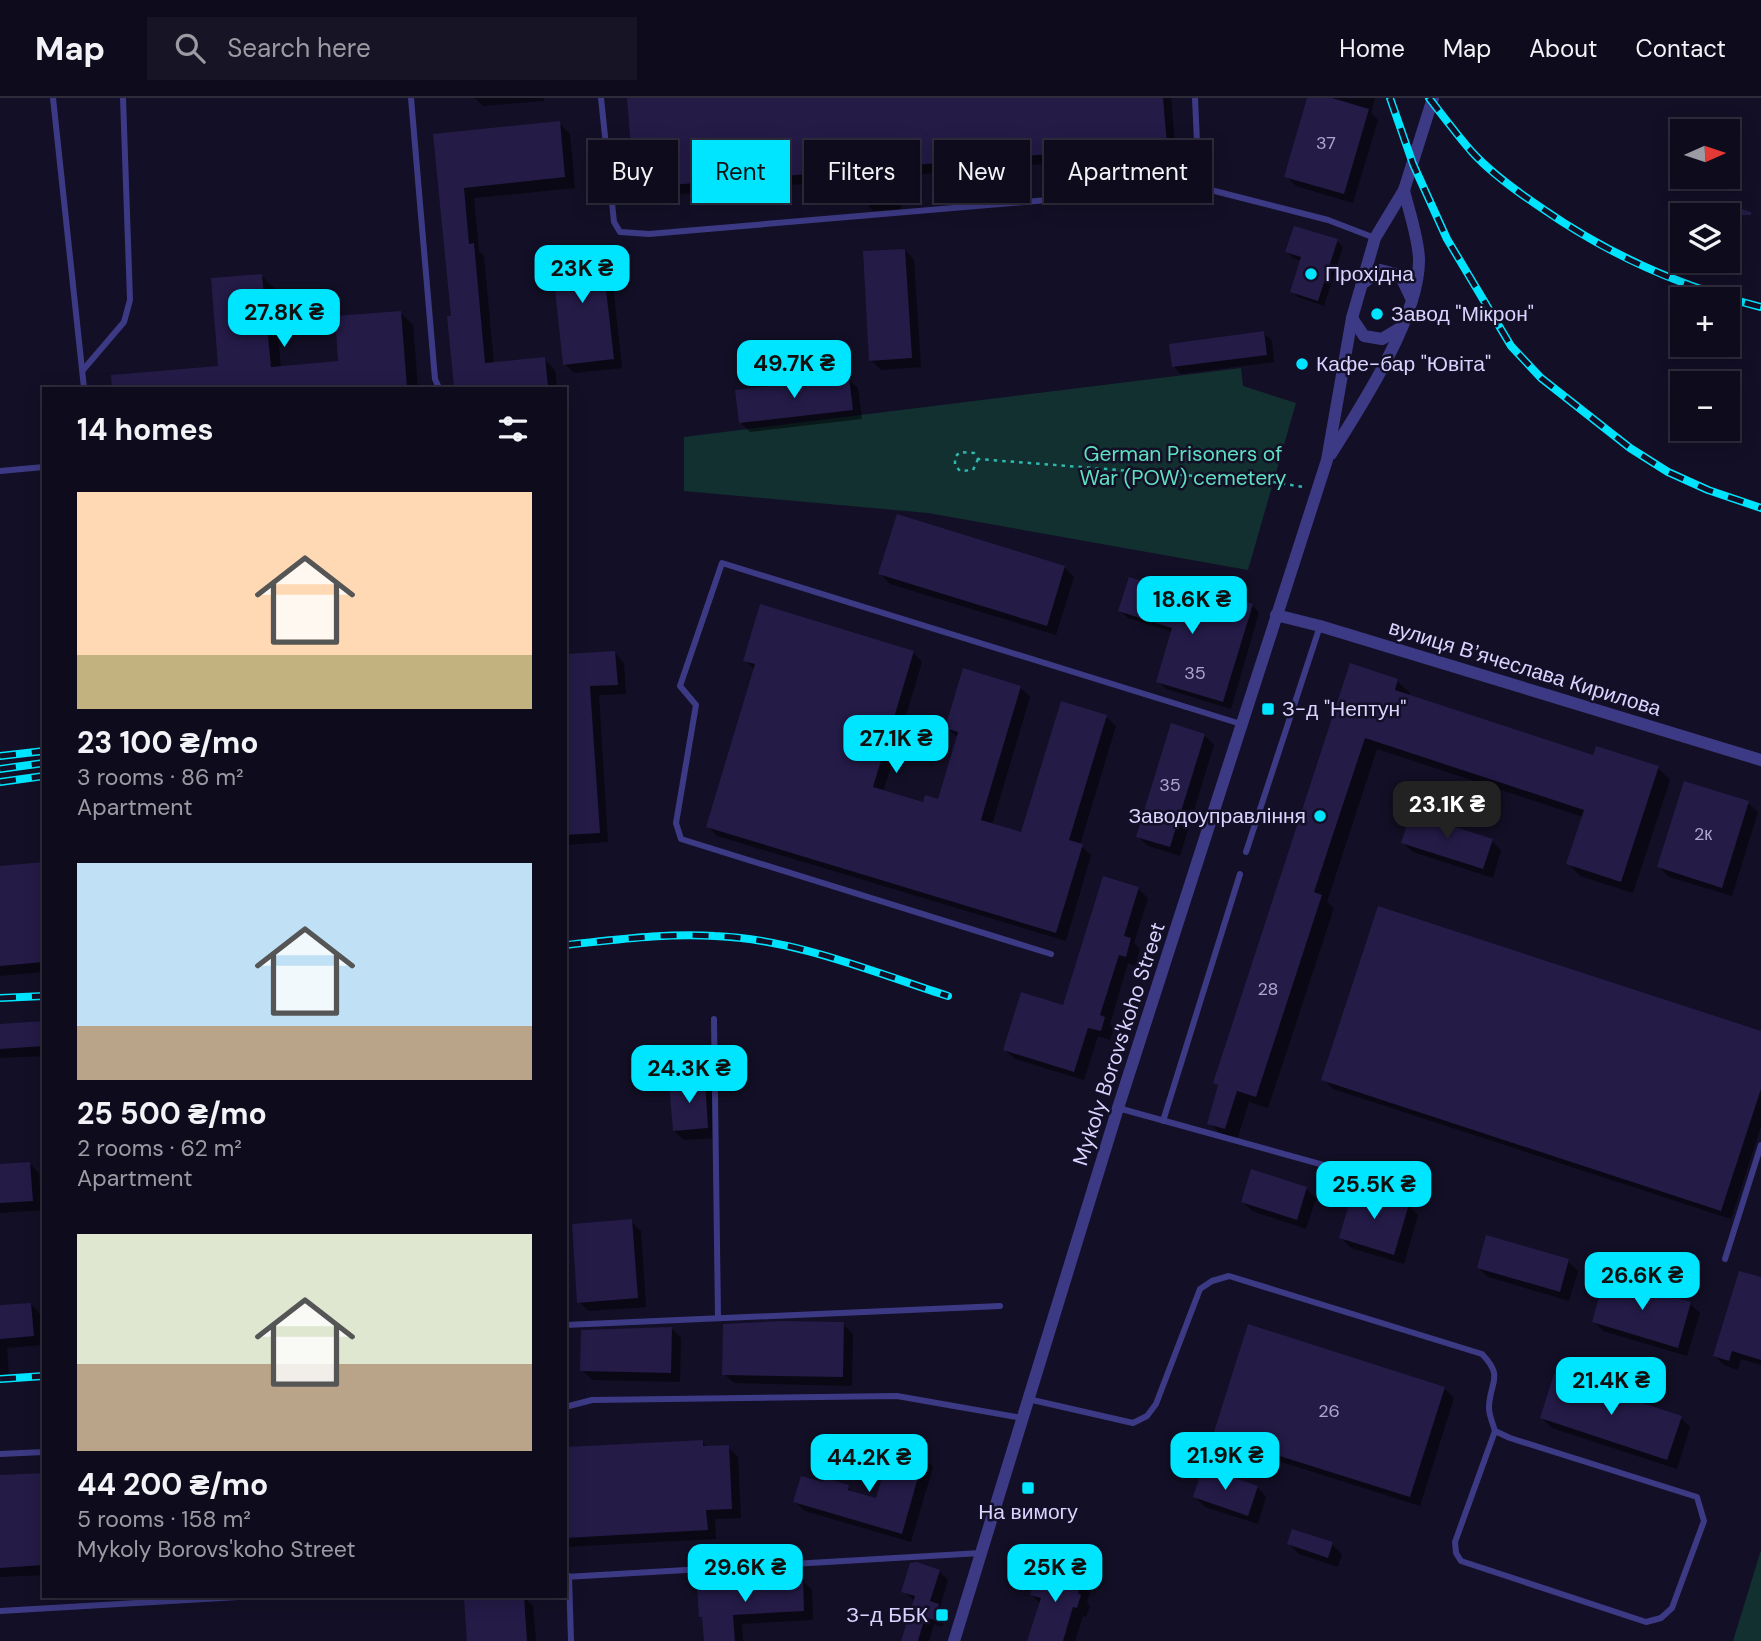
<!DOCTYPE html>
<html lang="en">
<head>
<meta charset="utf-8">
<style>
	body { margin:0; font-family:"DM Sans",sans-serif; background:#171425; color:#f1f3f6; height:100vh; display:flex; flex-direction:column; font-size:26px; white-space:nowrap }
	* { box-sizing:border-box; margin:0 }
	p { font-size:23px; color:#9b9ba3 }
	.icon { flex:none; width:38px; height:38px; fill:none; stroke:currentColor; stroke-width:2; stroke-linecap:round; stroke-linejoin:round }
	.map { position:relative; flex:1; overflow:hidden }
	.sheet { position:absolute; left:42px; top:289px; width:525px; height:1211px; display:flex; flex-direction:column; background:#0e0b1c; border-radius:0px; box-shadow:0 4px 18px #0003,0 0 0 2px #2e2b3b }
	.sheet>* { flex:none }
	.banner { position:absolute; left:588px; top:42px; width:665px; height:63px; display:flex; gap:14px }
	.needle { width:46px; rotate:87deg }
	.tools { position:absolute; left:1670px; top:21px; display:grid; gap:14px }
	.tools a { display:grid; place-items:center; width:70px; height:70px; border-radius:0px; background:#0e0b1c; box-shadow:0 4px 18px #0003,0 0 0 2px #2e2b3b; font-size:35px }
	.price { position:absolute; translate:-50% -60px; padding:0 16px; border-radius:14px; background:#00e5ff; color:#111; font-size:23px; line-height:46px; filter:drop-shadow(0 2px 4px #0008) }
	.price::after { content:''; position:absolute; left:50%; top:42px; width:21px; height:16px; margin-left:-10px; background:inherit; clip-path:polygon(0 0,100% 0,50% 100%) }
	.price.on { background:#222; color:#fff }
	ul { padding:0; list-style:none }
	li { display:grid; align-content:center; gap:14px; height:371px; padding:0 35px }
	li span { display:grid; place-items:center; height:217px; border-radius:0px; color:#555 }
	li>.icon { margin-inline-start:auto }
	span .icon { width:126px; height:126px; fill:#fffc; stroke-width:1 }
	li b { font-size:30px }
	h2 { display:flex; justify-content:space-between; align-items:center; height:84px; padding:0 35px; font-size:30px }
	.chip { padding:0 24px; border-radius:0px; background:#0e0b1c; box-shadow:0 4px 18px #0003,0 0 0 2px #2e2b3b; font-size:24px; line-height:63px }
	.chip.on { background:#00e5ff; color:#111 }
	header { display:flex; align-items:center; gap:42px; box-sizing:border-box; height:98px; padding:0 35px; background:#0e0b1c; border-bottom:2px solid #2e2b3b }
	header strong { font-size:33px }
	nav { display:flex; gap:38px; margin-inline-start:auto; font-size:24px }
	.search { width:490px; height:63px; background:#171425; display:flex; align-items:center; gap:18px; box-sizing:border-box; padding:0 24px; border-radius:0px; color:#9b9ba3; font-size:26px }
	.map>svg:first-child { display:block }
</style>
</head>
<body>
<header>
<strong>Map</strong>
<div class="search"><svg class="icon" aria-label="search" viewBox="0 0 24 24"><circle cx="10" cy="10" r="6"/><path d="M15 15l6 6"/></svg>Search here</div>
<nav><a>Home</a><a>Map</a><a>About</a><a>Contact</a></nav>
</header>
<div class="map">
<svg width="1761" height="1543" viewBox="0 0 1761 1543">
	<rect width="100%" height="100%" fill="#130f26"/>
	<g fill="#12302f">
		<polygon points="1241,270 1243,288 1296,305 1248,472 928,415 684,393 684,339"/>
		<polygon points="1761,1452 1761,1543 1733,1543"/>
	</g>
	<g fill="#0007">
		<polygon points="475,0 544,0 544,3 483,8"/>
		<polygon points="629,0 1171,0 1176,55 1148,58 1150,77 1136,78 1126,68 1125,59 899,78 901,111 873,113 864,103 862,81 646,99 636,90"/>
		<polygon points="1309,0 1375,0 1371,15 1378,22 1353,105 1296,88 1286,78"/>
		<polygon points="559,25 570,36 575,90 474,100 479,153 484,158 494,266 544,261 555,272 557,290 455,290 448,220 453,219 435,37"/>
		<polygon points="1716,105 1733,110 1743,120 1728,166 1717,163 1727,163 1727,117 1712,117"/>
		<polygon points="1337,143 1343,149 1324,208 1298,199 1292,193 1302,163 1293,160 1287,154"/>
		<polygon points="601,149 610,159 622,270 574,275 565,266"/>
		<polygon points="905,152 914,162 921,269 881,272 871,262"/>
		<polygon points="262,178 274,190 281,270 340,265 400,214 413,227 418,290 114,290 112,279 220,269"/>
		<polygon points="1264,235 1272,243 1274,264 1181,276 1173,268"/>
		<polygon points="848,281 858,290 862,321 750,334 741,325"/>
		<polygon points="1064,469 1074,479 1056,537 890,486 880,476"/>
		<polygon points="1252,507 1259,515 1231,611 1166,591 1158,583 1173,534 1128,520 1120,512"/>
		<polygon points="913,554 922,564 883,694 924,706 939,703 957,639 947,630 1020,589 1030,599 992,727 1022,736 1106,619 1116,628 1080,747 1091,757 1066,843 717,738 708,728 755,572 745,562"/>
		<polygon points="615,555 624,565 626,596 599,597 608,744 565,747 565,558"/>
		<polygon points="1351,568 1397,583 1410,595 1409,598 1594,659 1658,670 1670,682 1633,795 1580,778 1568,765 1583,719 1377,651 1327,804 1334,810 1268,1010 1249,1004 1237,1042 1222,1037 1209,1025 1220,989 1215,985"/>
		<polygon points="1204,637 1214,647 1180,758 1148,748 1138,739"/>
		<polygon points="1748,705 1758,714 1732,798 1669,779 1659,769"/>
		<polygon points="1492,743 1501,752 1493,780 1413,754 1403,745"/>
		<polygon points="44,765 44,874 0,878 0,770"/>
		<polygon points="1138,791 1148,800 1134,845 1140,851 1135,868 1128,865 1110,926 1114,930 1110,942 1098,938 1084,982 1015,961 1005,952 1064,909"/>
		<polygon points="44,925 44,958 0,960 0,927"/>
		<polygon points="1761,935 1761,1029 1731,1121 1333,991 1323,981"/>
		<polygon points="704,984 714,994 717,1040 684,1042 674,1033"/>
		<polygon points="30,1066 39,1075 42,1112 0,1115 0,1068"/>
		<polygon points="1306,1091 1316,1100 1306,1131 1252,1113 1243,1104"/>
		<polygon points="1356,1092 1409,1108 1418,1117 1404,1166 1351,1150 1341,1140"/>
		<polygon points="631,1123 641,1133 646,1209 589,1213 579,1204"/>
		<polygon points="1568,1163 1578,1173 1569,1203 1488,1179 1479,1170"/>
		<polygon points="1761,1181 1761,1267 1741,1261 1738,1272 1724,1267 1715,1258"/>
		<polygon points="31,1206 40,1216 42,1247 7,1250 9,1277 0,1278 0,1209"/>
		<polygon points="1690,1206 1700,1215 1687,1258 1603,1233 1594,1223"/>
		<polygon points="843,1226 853,1236 852,1288 734,1285 724,1276"/>
		<polygon points="671,1230 681,1240 680,1284 592,1282 582,1272"/>
		<polygon points="1444,1290 1454,1300 1420,1408 1225,1346 1215,1337"/>
		<polygon points="1542,1320 1681,1320 1690,1329 1677,1371 1552,1330"/>
		<polygon points="702,1344 708,1350 728,1349 738,1359 741,1420 715,1421 716,1441 565,1449 565,1351"/>
		<polygon points="923,1360 933,1369 911,1444 805,1413 795,1404 824,1387 848,1389 855,1396 877,1402"/>
		<polygon points="44,1377 44,1477 0,1479 0,1379"/>
		<polygon points="1257,1389 1266,1399 1258,1426 1205,1409 1195,1399"/>
		<polygon points="1289,1446 1332,1446 1342,1456 1338,1469 1299,1456"/>
		<polygon points="939,1473 948,1482 940,1509 947,1516 942,1529 934,1526 929,1543 902,1543 915,1503 903,1493"/>
		<polygon points="1083,1478 1092,1487 1087,1505 1090,1508 1086,1519 1083,1518 1075,1543 1029,1543 1041,1506 1032,1497 1047,1485"/>
		<polygon points="802,1482 812,1492 813,1522 742,1526 743,1543 706,1543 704,1522 701,1518"/>
		<polygon points="524,1499 533,1508 536,1543 468,1543"/>
	</g>
	<g fill="#241b47">
		<polygon points="627,0 1163,0 1167,46 1140,49 1141,67 1124,69 1122,50 890,69 893,102 862,104 859,72 634,90"/>
		<polygon points="1307,0 1332,0 1369,11 1344,96 1284,79"/>
		<polygon points="560,23 565,79 464,90 469,146 474,145 485,265 545,259 548,289 454,290 447,218 451,218 433,36"/>
		<polygon points="1714,103 1751,114 1751,117 1710,117"/>
		<polygon points="1294,128 1338,141 1318,203 1290,194 1301,159 1285,154"/>
		<polygon points="601,148 614,261 563,267 551,153"/>
		<polygon points="905,151 912,260 869,263 863,153"/>
		<polygon points="262,176 271,269 338,263 335,218 401,213 407,289 112,290 111,277 218,268 211,180"/>
		<polygon points="1264,233 1267,257 1172,269 1169,246"/>
		<polygon points="849,279 853,312 739,325 735,292"/>
		<polygon points="897,416 1065,468 1047,528 878,476"/>
		<polygon points="1129,479 1220,508 1223,497 1253,506 1223,604 1156,584 1172,530 1118,513"/>
		<polygon points="760,506 914,553 873,689 923,704 925,697 938,701 958,634 945,630 963,570 1021,588 981,722 1021,734 1061,603 1107,617 1069,742 1083,746 1056,835 706,729 755,566 743,563"/>
		<polygon points="615,553 618,587 590,588 600,735 565,737 565,556"/>
		<polygon points="1350,565 1398,581 1395,592 1593,657 1596,648 1659,668 1621,784 1566,766 1584,712 1365,640 1314,794 1322,797 1256,999 1237,993 1225,1031 1207,1026 1218,987 1213,985"/>
		<polygon points="1171,625 1205,636 1170,749 1136,739"/>
		<polygon points="1684,683 1749,703 1722,790 1657,769"/>
		<polygon points="1411,715 1493,741 1483,771 1401,745"/>
		<polygon points="44,764 44,864 0,868 0,768"/>
		<polygon points="1103,778 1139,789 1124,838 1131,840 1126,859 1119,857 1100,917 1105,919 1101,933 1088,930 1074,974 1003,952 1021,894 1063,907"/>
		<polygon points="1378,808 1761,933 1761,991 1721,1113 1321,982"/>
		<polygon points="44,923 44,948 0,951 0,926"/>
		<polygon points="705,982 708,1030 673,1033 669,985"/>
		<polygon points="30,1064 33,1103 0,1105 0,1066"/>
		<polygon points="1251,1071 1307,1089 1297,1122 1241,1104"/>
		<polygon points="1354,1089 1409,1106 1394,1157 1339,1140"/>
		<polygon points="632,1121 638,1200 577,1205 572,1126"/>
		<polygon points="1486,1137 1569,1161 1560,1194 1477,1170"/>
		<polygon points="1739,1173 1761,1179 1761,1262 1732,1253 1729,1263 1713,1258"/>
		<polygon points="1605,1178 1691,1204 1678,1250 1592,1224"/>
		<polygon points="31,1205 34,1238 0,1241 0,1207"/>
		<polygon points="781,1223 844,1224 843,1279 722,1277 723,1226"/>
		<polygon points="1248,1226 1445,1289 1410,1399 1213,1337"/>
		<polygon points="672,1229 671,1275 580,1273 581,1232"/>
		<polygon points="1554,1276 1682,1318 1667,1362 1540,1320"/>
		<polygon points="703,1342 703,1348 729,1347 732,1411 706,1412 708,1432 565,1440 565,1349"/>
		<polygon points="891,1348 924,1358 902,1436 793,1404 801,1378 823,1384 825,1380 849,1387 848,1392 876,1400"/>
		<polygon points="1203,1369 1258,1388 1248,1418 1193,1399"/>
		<polygon points="44,1375 44,1467 0,1470 0,1377"/>
		<polygon points="1292,1431 1333,1444 1328,1460 1287,1446"/>
		<polygon points="917,1464 940,1472 930,1503 939,1506 934,1522 925,1519 918,1543 901,1543 915,1498 901,1494 910,1465"/>
		<polygon points="1051,1466 1084,1476 1078,1495 1081,1497 1077,1510 1073,1509 1063,1543 1027,1543 1041,1500 1030,1497 1036,1479 1046,1482"/>
		<polygon points="803,1481 804,1513 733,1517 735,1543 704,1543 702,1519 699,1519 697,1487"/>
		<polygon points="524,1498 527,1543 467,1543 464,1501"/>
	</g>
	<g fill="none" stroke-linecap="round" stroke-linejoin="round">
		<polyline stroke="#2fb8b0" stroke-width="2.5" stroke-dasharray="3.5 5" stroke-linecap="butt" points="978,361 973,372 960,373 955,367 955,359 960,354 974,355 978,361 1273,384 1303,389"/>
		<g stroke="#3d3a85" stroke-width="6">
			<polyline points="53,0 84,290"/>
			<polyline points="411,0 435,281 439,290"/>
			<polyline points="601,0 614,124 620,134 649,136 1199,89 1328,122 1375,140"/>
			<polyline points="1195,0 1199,89"/>
			<polyline points="83,272 124,224 130,202 123,0"/>
			<polyline points="0,373 44,369"/>
			<polyline points="1246,754 1320,528"/>
			<polyline points="1051,856 681,741 676,725 696,607 680,588 722,465 1241,626"/>
			<polyline points="714,921 718,1220"/>
			<polyline points="1118,1010 1410,1091"/>
			<polyline points="1163,1023 1240,776"/>
			<polyline points="1725,1161 1761,1047"/>
			<polyline points="565,1227 1000,1208"/>
			<path d="M1028,1301L1133,1325L1147,1318L1156,1306L1200,1191L1212,1183L1229,1178L1482,1256C1505,1280 1489,1284 1489,1310C1489,1317 1493,1326 1495,1333L1510,1340L1697,1399L1704,1423L1672,1510L1661,1520L1646,1524L1461,1463L1456,1455L1455,1444L1495,1333"/>
			<polyline points="565,1309 592,1302 897,1298 1022,1320"/>
			<polyline points="0,1356 44,1354"/>
			<polyline points="569,1478 571,1543"/>
			<polyline points="565,1479 981,1455"/>
			<polyline points="0,1513 258,1498"/>
		</g>
		<g stroke="#3d3a85" stroke-width="12">
			<polyline points="1362,186 1380,172 1400,177 1412,202"/>
			<polyline points="1352,220 1364,238 1382,241 1402,229"/>
			<path d="M1331,356C1362,307 1420,218 1419,161C1418,138 1409,114 1404,92"/>
			<polyline points="1276,517 1320,528 1761,662"/>
			<polyline points="954,1543 1118,1010 1327,362 1352,220 1375,140 1404,92 1433,0"/>
		</g>
		<defs>
			<g id="rail">
				<polyline points="1390,0 1413,66 1447,141 1511,248 1541,280 1630,350 1668,374 1708,392 1761,410"/>
				<path d="M1429,0C1443,18 1457,37 1472,54C1492,76 1519,95 1543,111C1611,158 1681,189 1761,209"/>
				<polyline points="0,658 44,653"/>
				<polyline points="0,671 44,665"/>
				<polyline points="0,684 44,678"/>
				<path d="M565,847C615,842 665,835 715,838C795,841 873,874 948,898"/>
				<polyline points="0,900 44,898"/>
				<polyline points="0,1281 44,1278"/>
			</g>
		</defs>
		<use href="#rail" stroke="#00e5ff" stroke-width="8"/>
		<use href="#rail" stroke="#130f26" stroke-width="5" stroke-dasharray="16" stroke-linecap="butt"/>
	</g>
	<g fill="#00e5ff" stroke="#130f26" stroke-width="2.5">
		<circle cx="1311" cy="176" r="7"/>
		<circle cx="1377" cy="216" r="7"/>
		<circle cx="1302" cy="266" r="7"/>
		<rect x="1261" y="604" width="14" height="14" rx="3.5"/>
		<circle cx="1320" cy="718" r="7"/>
		<rect x="1021" y="1383" width="14" height="14" rx="3.5"/>
		<rect x="935" y="1510" width="14" height="14" rx="3.5"/>
	</g>
	<g text-anchor="middle" stroke-width="5" stroke-linejoin="round" paint-order="stroke">
		<g font-size="18" fill="#aca6d1">
			<text x="1326" y="51">37</text>
			<text x="1195" y="581">35</text>
			<text x="1170" y="693">35</text>
			<text x="1703" y="742">2к</text>
			<text x="1268" y="897">28</text>
			<text x="1329" y="1319">26</text>
		</g>
		<g font-size="21" fill="#d9d4ff" stroke="#130f26" text-anchor="start">
			<text x="1325" y="183">Прохідна</text>
			<text x="1391" y="223">Завод "Мікрон"</text>
			<text x="1316" y="273">Кафе-бар "Ювіта"</text>
			<text x="1282" y="618">З-д "Нептун"</text>
			<text x="1306" y="725" text-anchor="end">Заводоуправління</text>
			<text x="1028" y="1421" text-anchor="middle">На вимогу</text>
			<text x="928" y="1524" text-anchor="end">З-д ББК</text>
		</g>
		<g font-size="21" fill="#5fe0c0" stroke="#130f26">
			<text x="1183" y="363">German Prisoners of<tspan x="1183" dy="24">War (POW) cemetery</tspan></text>
		</g>
		<g font-size="21" fill="#d9d4ff" stroke="#130f26">
			<text transform="translate(1525 570) rotate(17)" y="7">вулиця Вʼячеслава Кирилова</text>
			<text transform="translate(1119 946) rotate(-72)" y="7">Mykoly Borovs'koho Street</text>
		</g>
	</g>
</svg>
<div class="tools">
<a><svg class="needle" viewBox="-14 -14 28 28"><path d="M0-13l5 13h-10z" fill="#e53935"/><path d="M0 13l5-13h-10z" fill="#9b9ba3"/></svg></a>
<a><svg class="icon" aria-label="layers" viewBox="0 0 24 24"><path d="M12 4l9 5-9 5-9-5zM3 14l9 5 9-5"/></svg></a>
<a>+</a>
<a>−</a>
</div>
<b class="price" style="left:582px;top:207px">23K ₴</b>
<b class="price" style="left:284px;top:251px">27.8K ₴</b>
<b class="price" style="left:794px;top:302px">49.7K ₴</b>
<b class="price" style="left:1192px;top:538px">18.6K ₴</b>
<b class="price" style="left:896px;top:677px">27.1K ₴</b>
<b class="price on" style="left:1447px;top:743px">23.1K ₴</b>
<b class="price" style="left:689px;top:1007px">24.3K ₴</b>
<b class="price" style="left:1374px;top:1123px">25.5K ₴</b>
<b class="price" style="left:1642px;top:1214px">26.6K ₴</b>
<b class="price" style="left:1611px;top:1319px">21.4K ₴</b>
<b class="price" style="left:1225px;top:1394px">21.9K ₴</b>
<b class="price" style="left:869px;top:1396px">44.2K ₴</b>
<b class="price" style="left:745px;top:1506px">29.6K ₴</b>
<b class="price" style="left:1055px;top:1506px">25K ₴</b>
<div class="banner">
<a class="chip">Buy</a>
<a class="chip on">Rent</a>
<a class="chip">Filters</a>
<a class="chip">New</a>
<a class="chip">Apartment</a>
</div>
<section class="sheet">
<h2>14 homes<svg class="icon" aria-label="filters" viewBox="0 0 24 24"><path d="M4 7h16M4 17h16"/><circle cx="9" cy="7" r="2"/><circle cx="15" cy="17" r="2"/></svg></h2>
<ul>
<li><span style="background:linear-gradient(#ffd9b3 75%,#c2b280 0)"><svg class="icon" aria-label="home" viewBox="0 0 24 24"><path d="M3 11l9-7 9 7M6 9v11h12V9"/></svg></span><div><b>23 100 ₴/mo</b><p>3 rooms · 86 m²</p><p>Apartment</p></div></li>
<li><span style="background:linear-gradient(#bfe0f5 75%,#b9a48a 0)"><svg class="icon" aria-label="home" viewBox="0 0 24 24"><path d="M3 11l9-7 9 7M6 9v11h12V9"/></svg></span><div><b>25 500 ₴/mo</b><p>2 rooms · 62 m²</p><p>Apartment</p></div></li>
<li><span style="background:linear-gradient(#dfe7d0 60%,#b9a48a 0)"><svg class="icon" aria-label="home" viewBox="0 0 24 24"><path d="M3 11l9-7 9 7M6 9v11h12V9"/></svg></span><div><b>44 200 ₴/mo</b><p>5 rooms · 158 m²</p><p>Mykoly Borovs'koho Street</p></div></li>
</ul>
</section>
</div>
</body>
</html>
